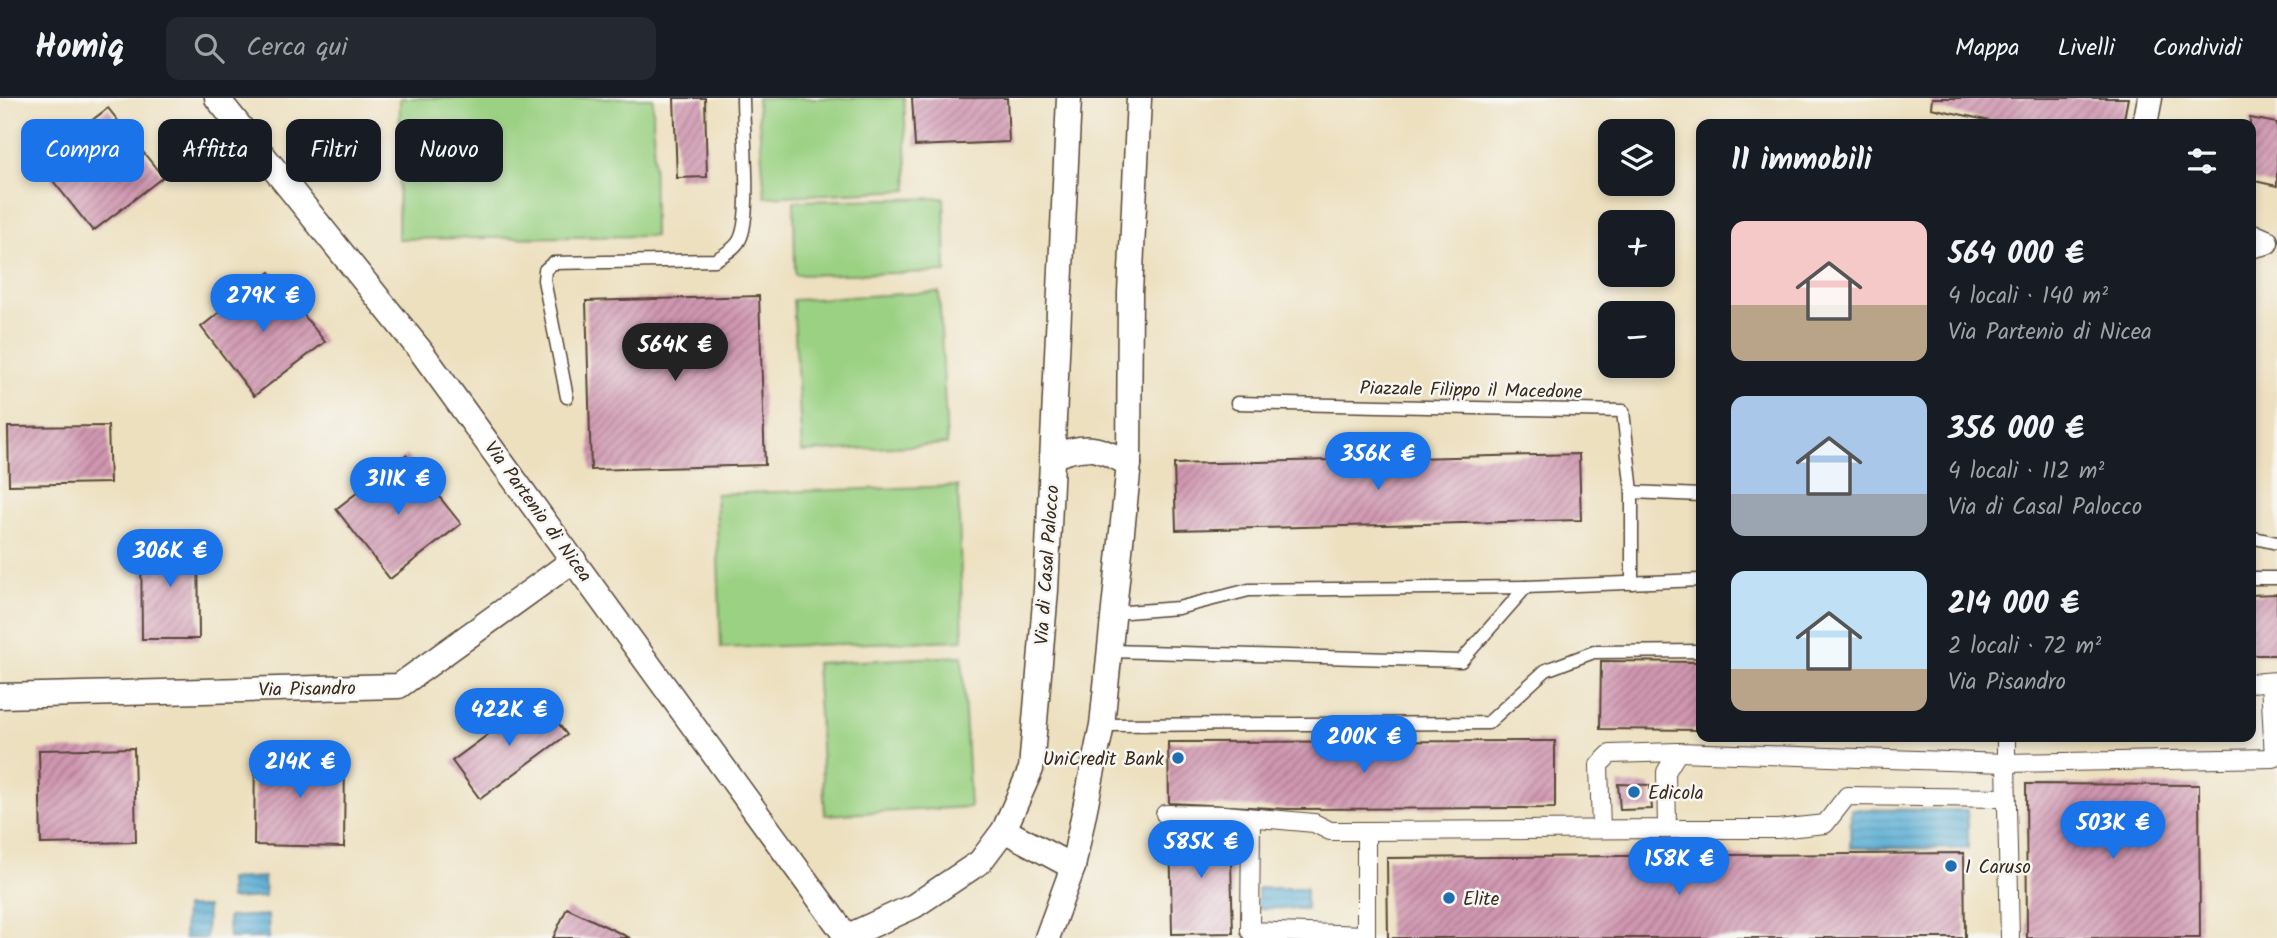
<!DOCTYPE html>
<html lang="it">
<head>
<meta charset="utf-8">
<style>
	body { margin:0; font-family:Kalam,sans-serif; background:#242831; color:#f1f3f6; height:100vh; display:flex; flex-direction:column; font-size:26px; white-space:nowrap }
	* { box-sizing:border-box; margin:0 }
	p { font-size:23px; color:#9ea1a6 }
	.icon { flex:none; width:38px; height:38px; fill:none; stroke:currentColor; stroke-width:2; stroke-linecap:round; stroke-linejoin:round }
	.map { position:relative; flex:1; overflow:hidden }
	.drawer { position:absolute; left:1696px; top:21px; width:560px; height:623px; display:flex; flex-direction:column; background:#171b24; border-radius:14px; box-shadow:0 4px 10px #0003 }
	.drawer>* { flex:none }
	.banner { position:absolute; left:21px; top:21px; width:665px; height:63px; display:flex; gap:14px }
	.tools { position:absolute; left:1598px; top:21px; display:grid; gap:14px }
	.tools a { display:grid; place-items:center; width:77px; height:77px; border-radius:14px; background:#171b24; box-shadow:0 4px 10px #0003; font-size:35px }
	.price { position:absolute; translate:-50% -60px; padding:0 16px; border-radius:24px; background:#1a73e8; color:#fff; font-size:23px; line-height:46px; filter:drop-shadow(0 2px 4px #0008) }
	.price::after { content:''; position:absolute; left:50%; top:42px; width:21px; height:16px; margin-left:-10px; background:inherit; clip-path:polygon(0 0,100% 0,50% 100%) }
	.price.on { background:#222; color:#fff }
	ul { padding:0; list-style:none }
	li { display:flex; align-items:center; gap:21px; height:175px; padding:0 35px }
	li span { display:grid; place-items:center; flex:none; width:196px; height:140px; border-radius:14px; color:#555 }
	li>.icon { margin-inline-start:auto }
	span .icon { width:84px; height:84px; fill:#fffc; stroke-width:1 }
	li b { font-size:30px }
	h2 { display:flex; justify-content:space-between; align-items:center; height:84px; padding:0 35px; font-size:30px }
	.tag { padding:0 24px; border-radius:14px; background:#171b24; box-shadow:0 4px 10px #0003; font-size:24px; line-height:63px }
	.tag.on { background:#1a73e8; color:#fff }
	header { display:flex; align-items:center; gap:42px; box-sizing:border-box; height:98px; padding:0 35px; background:#171b24; border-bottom:2px solid #363941 }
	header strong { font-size:33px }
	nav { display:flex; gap:38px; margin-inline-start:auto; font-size:24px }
	.search { width:490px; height:63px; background:#242831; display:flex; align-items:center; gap:18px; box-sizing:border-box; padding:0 24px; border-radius:14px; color:#9ea1a6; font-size:26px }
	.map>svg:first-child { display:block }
</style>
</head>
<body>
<header>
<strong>Homiq</strong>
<div class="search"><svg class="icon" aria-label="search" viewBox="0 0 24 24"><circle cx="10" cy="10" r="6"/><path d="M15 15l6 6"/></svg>Cerca qui</div>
<nav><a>Mappa</a><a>Livelli</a><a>Condividi</a></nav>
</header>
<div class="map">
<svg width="2277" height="840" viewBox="0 0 2277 840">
	<defs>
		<pattern id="water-rules" width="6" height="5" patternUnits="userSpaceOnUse" patternTransform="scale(1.75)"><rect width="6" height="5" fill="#57acd3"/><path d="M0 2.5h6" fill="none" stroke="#498cab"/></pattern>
		<pattern id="building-hatch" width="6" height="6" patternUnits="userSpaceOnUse" patternTransform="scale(1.75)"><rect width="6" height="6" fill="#d097b0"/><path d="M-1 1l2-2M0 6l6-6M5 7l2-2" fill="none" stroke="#aa7b8f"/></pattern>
	</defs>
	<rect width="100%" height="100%" fill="#f6f6f2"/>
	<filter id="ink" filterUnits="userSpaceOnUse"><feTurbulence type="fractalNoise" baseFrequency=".0143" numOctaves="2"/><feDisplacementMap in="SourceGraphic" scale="14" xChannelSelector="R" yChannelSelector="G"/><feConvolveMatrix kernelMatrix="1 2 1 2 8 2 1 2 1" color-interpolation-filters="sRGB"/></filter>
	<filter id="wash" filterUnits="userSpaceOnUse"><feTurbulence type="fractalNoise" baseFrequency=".00686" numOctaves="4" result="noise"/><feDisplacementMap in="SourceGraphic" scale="28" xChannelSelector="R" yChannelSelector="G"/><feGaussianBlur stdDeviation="1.57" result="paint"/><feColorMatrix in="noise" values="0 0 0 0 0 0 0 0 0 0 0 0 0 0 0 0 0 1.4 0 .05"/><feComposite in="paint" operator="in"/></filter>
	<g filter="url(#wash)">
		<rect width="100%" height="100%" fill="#ede0bf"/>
		<g fill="#9bd183" stroke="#6b7e50" stroke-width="2">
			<polygon points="400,0 653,0 654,138 398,141"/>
			<polygon points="757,0 904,0 908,92 765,99"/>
			<polygon points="944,100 946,174 795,177 794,103"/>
			<polygon points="939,194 947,346 802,354 793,202"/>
			<polygon points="958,388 963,542 721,550 716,396"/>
			<polygon points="962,558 970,709 825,717 816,565"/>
		</g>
		<g fill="url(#water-rules)" stroke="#496b78" stroke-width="2">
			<polygon points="1851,711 1968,712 1968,751 1850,750"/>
			<polygon points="264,779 265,799 230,801 229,781"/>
			<polygon points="1258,790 1306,790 1306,811 1258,810"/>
			<polygon points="185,809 207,809 206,840 184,840"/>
			<polygon points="268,817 269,840 229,840 228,819"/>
		</g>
		<g id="blocks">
			<g fill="url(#building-hatch)">
				<polygon points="674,0 705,0 707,79 677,80"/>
				<polygon points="912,0 1007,0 1009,44 915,48"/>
				<polygon points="1932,0 2128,0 2123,26 2004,26 1931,10"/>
				<polygon points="108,10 163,79 93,133 38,64"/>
				<polygon points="2250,20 2277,25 2277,88 2250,82"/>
				<polygon points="270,174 325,244 254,298 201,229"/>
				<polygon points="759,198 765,367 591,372 586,203"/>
				<polygon points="108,328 110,385 9,387 8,329"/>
				<polygon points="1579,356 1581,422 1176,432 1174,366"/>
				<polygon points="406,357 461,426 390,481 336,411"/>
				<polygon points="141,441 198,441 199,541 142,541"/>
				<polygon points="2277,496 2277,557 2250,557 2250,497"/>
				<polygon points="1601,563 1701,564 1701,632 1600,631"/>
				<polygon points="539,599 567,637 480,701 452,663"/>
				<polygon points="1555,643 1555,710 1288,711 1169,705 1168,644"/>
				<polygon points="134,650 136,744 41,746 39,652"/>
				<polygon points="255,656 345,658 344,749 254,747"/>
				<polygon points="1618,686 1650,687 1652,711 1620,712"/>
				<polygon points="2026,686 2199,687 2200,840 2027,840"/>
				<polygon points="1170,727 1230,729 1233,835 1172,836"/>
				<polygon points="1964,755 1965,840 1388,840 1387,760"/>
				<polygon points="567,810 630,840 553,840"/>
			</g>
		</g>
	</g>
	<g filter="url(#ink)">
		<use href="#blocks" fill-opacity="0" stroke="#564536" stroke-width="2"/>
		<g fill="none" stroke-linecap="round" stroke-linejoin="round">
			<defs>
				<g id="service">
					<path d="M567,299L544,182L545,172L553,165L715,162C724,157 736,150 740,141C752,117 743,31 743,0"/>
					<polyline points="1237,305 1623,313 1632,394 1701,397"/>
					<polyline points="1632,394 1632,485"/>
					<polyline points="2250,439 2277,445"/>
					<polyline points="2250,480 2277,480"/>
					<polyline points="1526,489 1701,482"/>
					<polyline points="1110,553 1461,563 1526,489 1249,492 1178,510 1114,515"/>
					<polyline points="1102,627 1488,625 1546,572 1594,554 1701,553"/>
				</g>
				<g id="pedestrian">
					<polyline points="2250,585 2277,583"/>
					<polyline points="2006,639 2006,665 2274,660 2270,584"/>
					<polyline points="1165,716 1225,717 1314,725 1330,733 1366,733"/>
					<polyline points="1251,720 1250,833 1366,837"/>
					<polyline points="1601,731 1599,667 1610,656 1678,654"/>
					<polyline points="1667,731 1778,731 1825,726 1847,698 2006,700"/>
					<polyline points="1366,840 1366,733 1667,731 1666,674 1678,654 2006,665 2010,840"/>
				</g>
				<g id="minor">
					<polyline points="217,0 420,252 846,838"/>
					<polyline points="2145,26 2150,0"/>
					<polyline points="2250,137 2266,144 2250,148"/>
					<path d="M1052,359C1087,345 1097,349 1129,366"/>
					<polyline points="0,598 399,588 574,462"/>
					<polyline points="1004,732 1073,769"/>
					<polyline points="844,840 914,808 980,764 1004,732 1031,671 1046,492 1069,0"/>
					<polyline points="1047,840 1073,769 1102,627 1129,366 1130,195 1139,0"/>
				</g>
			</defs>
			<use href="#service" stroke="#564536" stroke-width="15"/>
			<use href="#pedestrian" stroke="#564536" stroke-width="20"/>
			<use href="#minor" stroke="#564536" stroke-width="27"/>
			<use href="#service" stroke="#fff" stroke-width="12"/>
			<use href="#pedestrian" stroke="#fff" stroke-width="18"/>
			<use href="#minor" stroke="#fff" stroke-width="24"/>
		</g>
	</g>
	<g fill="#1f6fb2" stroke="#f6f6f2" stroke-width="2.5">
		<circle cx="1178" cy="660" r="7"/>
		<circle cx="1634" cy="694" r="7"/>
		<circle cx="1951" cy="768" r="7"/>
		<circle cx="1449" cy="800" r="7"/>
	</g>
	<g text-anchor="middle" stroke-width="5" stroke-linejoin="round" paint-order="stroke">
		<g font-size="19" fill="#3b2a1e" stroke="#f6f6f2">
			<text transform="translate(1471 291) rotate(1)" y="7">Piazzale Filippo il Macedone</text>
			<text transform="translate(539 413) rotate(54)" y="7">Via Partenio di Nicea</text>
			<text transform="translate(1046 467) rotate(-86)" y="7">Via di Casal Palocco</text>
			<text transform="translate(307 590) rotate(-1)" y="7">Via Pisandro</text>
		</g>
		<g font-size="19" fill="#3b2a1e" stroke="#f6f6f2" text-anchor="start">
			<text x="1164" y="667" text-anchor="end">UniCredit Bank</text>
			<text x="1648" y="701">Edicola</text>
			<text x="1965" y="775">I Caruso</text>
			<text x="1463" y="807">Elite</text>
		</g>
	</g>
</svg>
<div class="tools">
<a><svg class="icon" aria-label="layers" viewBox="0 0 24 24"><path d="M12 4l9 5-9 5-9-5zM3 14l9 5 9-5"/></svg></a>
<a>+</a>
<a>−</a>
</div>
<b class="price" style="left:263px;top:236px">279K €</b>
<b class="price on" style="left:675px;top:285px">564K €</b>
<b class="price" style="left:1378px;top:394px">356K €</b>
<b class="price" style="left:398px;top:419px">311K €</b>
<b class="price" style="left:170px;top:491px">306K €</b>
<b class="price" style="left:509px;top:650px">422K €</b>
<b class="price" style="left:1364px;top:677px">200K €</b>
<b class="price" style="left:300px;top:702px">214K €</b>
<b class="price" style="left:2113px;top:763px">503K €</b>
<b class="price" style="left:1201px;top:782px">585K €</b>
<b class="price" style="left:1679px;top:799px">158K €</b>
<div class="banner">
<a class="tag on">Compra</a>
<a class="tag">Affitta</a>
<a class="tag">Filtri</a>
<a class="tag">Nuovo</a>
</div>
<section class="drawer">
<h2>11 immobili<svg class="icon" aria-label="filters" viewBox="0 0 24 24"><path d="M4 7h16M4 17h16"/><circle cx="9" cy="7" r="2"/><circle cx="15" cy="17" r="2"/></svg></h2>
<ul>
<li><span style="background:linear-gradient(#f6c9c9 60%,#b9a48a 0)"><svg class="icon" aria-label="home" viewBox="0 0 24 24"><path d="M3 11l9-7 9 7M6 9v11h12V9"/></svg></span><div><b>564 000 €</b><p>4 locali · 140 m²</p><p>Via Partenio di Nicea</p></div></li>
<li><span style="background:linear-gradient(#a9c7e8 70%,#9aa5b1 0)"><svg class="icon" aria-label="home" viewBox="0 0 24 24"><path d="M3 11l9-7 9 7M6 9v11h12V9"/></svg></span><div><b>356 000 €</b><p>4 locali · 112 m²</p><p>Via di Casal Palocco</p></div></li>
<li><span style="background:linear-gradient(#bfe0f5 70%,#b9a48a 0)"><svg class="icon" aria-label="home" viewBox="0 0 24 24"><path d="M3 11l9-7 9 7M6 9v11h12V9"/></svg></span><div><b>214 000 €</b><p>2 locali · 72 m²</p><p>Via Pisandro</p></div></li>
</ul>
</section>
</div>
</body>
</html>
